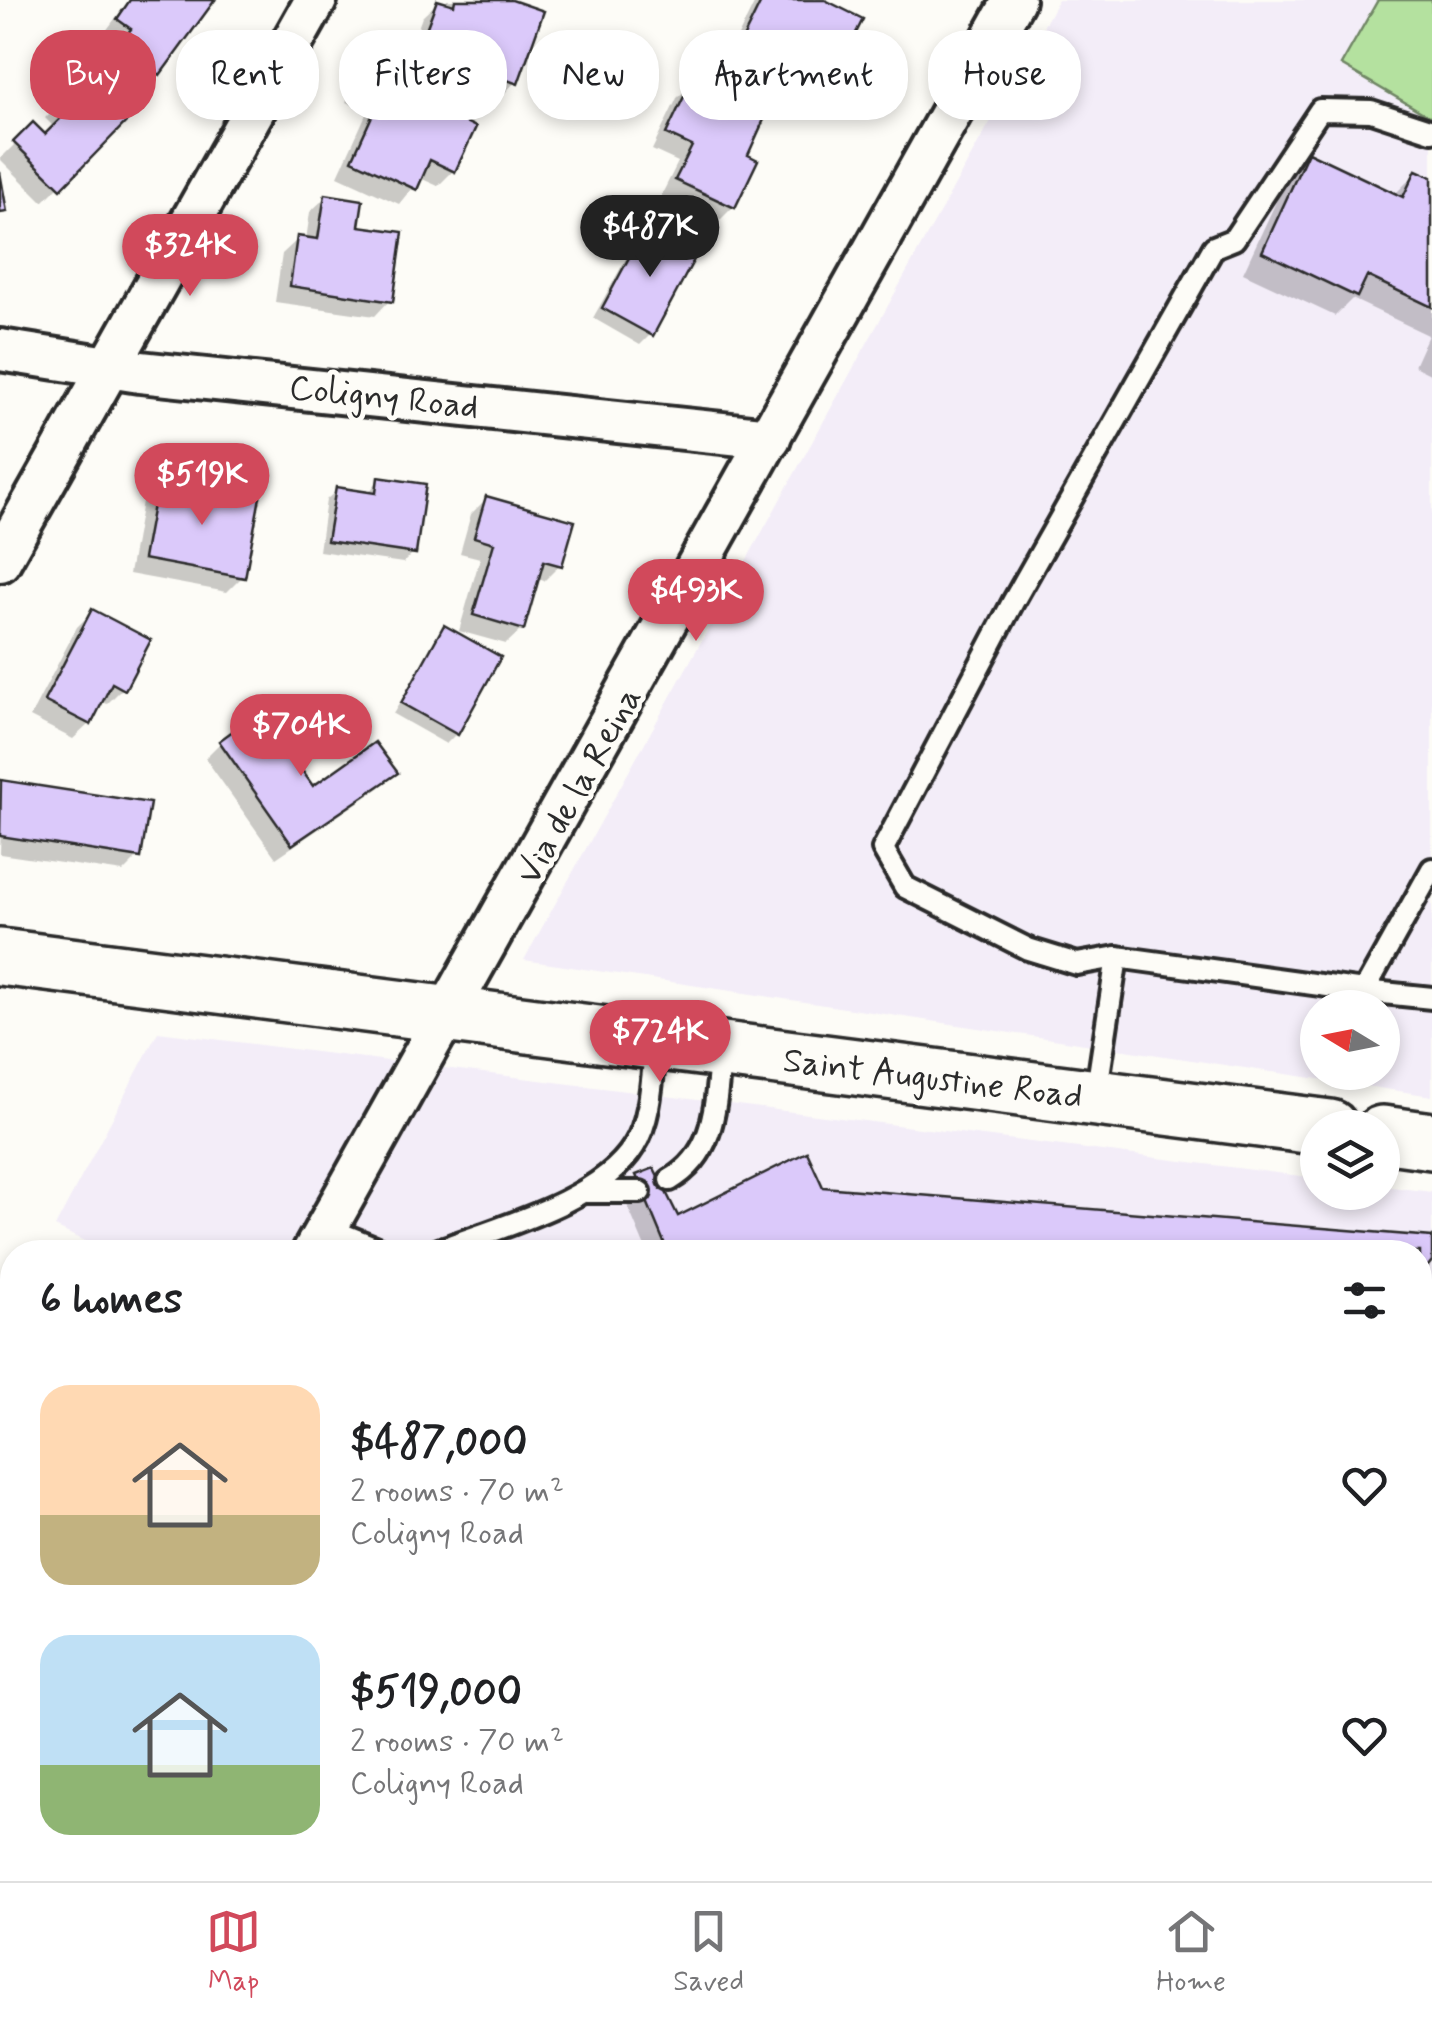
<!DOCTYPE html>
<html lang="en">
<head>
<meta charset="utf-8">
<style>
	body { margin:0; font-family:Mynerve,sans-serif; background:#f2f2f2; color:#202124; height:100vh; display:flex; flex-direction:column; font-size:38px; white-space:nowrap }
	* { box-sizing:border-box; margin:0 }
	p { font-size:32px; color:#757577 }
	.icon { flex:none; width:55px; height:55px; fill:none; stroke:currentColor; stroke-width:2; stroke-linecap:round; stroke-linejoin:round }
	.map { position:relative; flex:1; overflow:hidden }
	.details { position:absolute; left:0px; top:1240px; width:1432px; height:642px; display:flex; flex-direction:column; background:#fff; border-radius:40px 40px 0 0; box-shadow:0 5px 15px #0003 }
	.details>* { flex:none }
	.guide { position:absolute; left:30px; top:30px; width:1372px; height:90px; display:flex; gap:20px }
	.needle { width:65px; rotate:280deg }
	.buttons { position:absolute; left:1300px; top:990px; display:grid; gap:20px }
	.buttons a { display:grid; place-items:center; width:100px; height:100px; border-radius:50%; background:#fff; box-shadow:0 5px 15px #0003; font-size:50px }
	.price { position:absolute; translate:-50% -85px; padding:0 22px; border-radius:35px; background:#d1495b; color:#fff; font-size:32px; line-height:65px; filter:drop-shadow(0 2px 5px #0008) }
	.price::after { content:''; position:absolute; left:50%; top:60px; width:30px; height:22px; margin-left:-15px; background:inherit; clip-path:polygon(0 0,100% 0,50% 100%) }
	.price.active { background:#222; color:#fff }
	ul { padding:0; list-style:none }
	li { display:flex; align-items:center; gap:30px; height:250px; padding:0 40px }
	li span { display:grid; place-items:center; flex:none; width:280px; height:200px; border-radius:30px; color:#555 }
	li>.icon { margin-inline-start:auto }
	span .icon { width:120px; height:120px; fill:#fffc; stroke-width:1 }
	li b { font-size:42px }
	h2 { display:flex; justify-content:space-between; align-items:center; height:120px; padding:0 40px; font-size:42px }
	.tag { padding:0 35px; border-radius:40px; background:#fff; box-shadow:0 5px 15px #0003; font-size:35px; line-height:90px }
	.tag.active { background:#d1495b; color:#fff }
	.tab-bar { display:flex; justify-content:space-around; align-items:center; height:140px; border-top:2px solid #e0e0e0; background:#fff; font-size:28px; color:#757577 }
	.tab-bar a { display:grid; justify-items:center; gap:5px }
	.tab-bar .active { color:#d1495b }
	.map>svg:first-child { display:block }
</style>
</head>
<body>
<div class="map">
<svg width="1432" height="1881" viewBox="0 0 1432 1881">
	<rect width="100%" height="100%" fill="#fdfcf7"/>
	<filter id="ink" filterUnits="userSpaceOnUse"><feTurbulence type="fractalNoise" baseFrequency=".01" numOctaves="2"/><feDisplacementMap in="SourceGraphic" scale="20" xChannelSelector="R" yChannelSelector="G"/><feConvolveMatrix kernelMatrix="1 2 1 2 8 2 1 2 1" color-interpolation-filters="sRGB"/></filter>
	<g filter="url(#ink)">
		<g fill="#f3edf8" fill-rule="evenodd">
			<path d="M1058,0H1378L1341,65L1432,118V1096L524,960ZM1318,1008H1382V1072H1318Z"/>
			<polygon points="158,1032 1317,1178 1318,1192 1382,1192 1383,1186 1432,1192 1432,1280 1420,1286 1420,1252 107,1252 55,1227"/>
			<polygon points="1432,1463 1432,1881 609,1881 631,1870 1420,1870 1420,1469"/>
			<polygon points="12,1862 12,1870 332,1870 316,1881 2,1881"/>
		</g>
		<g fill="#b4e19f" stroke="#708665" stroke-width="2.5">
			<polygon points="1378,0 1432,0 1432,118 1341,65"/>
			<polygon points="1432,1517 1432,1776 1420,1756 1420,1534"/>
			<polygon points="777,1870 906,1870 912,1881 757,1881"/>
			<polygon points="1114,1870 1149,1870 1154,1881 1092,1881"/>
			<polygon points="1292,1870 1370,1870 1375,1881 1270,1881"/>
		</g>
		<g fill="#0003">
			<polygon points="129,0 212,0 142,89 106,62 117,46 103,35"/>
			<polygon points="447,0 505,0 515,82 500,98 405,64 422,17 438,2 446,5"/>
			<polygon points="756,0 819,0 844,52 828,68 799,53 778,95 759,115 733,207 718,222 661,196 678,162 652,150 677,98 693,83 743,107 745,103 713,87"/>
			<polygon points="376,56 453,171 438,186 420,178 399,204 338,176 367,112 346,102 360,71"/>
			<polygon points="88,75 129,116 43,202 0,159 33,126 45,137 55,128 45,118"/>
			<polygon points="1308,155 1394,195 1416,173 1432,180 1432,375 1414,366 1428,335 1352,299 1335,316 1243,273 1288,176"/>
			<polygon points="326,197 356,228 390,300 375,316 275,302 282,254 298,239 306,240 310,212"/>
			<polygon points="648,227 695,253 650,335 640,345 593,318 638,237"/>
			<polygon points="379,479 413,553 403,563 319,551 326,500 337,490 368,494"/>
			<polygon points="159,480 243,576 227,592 129,574 143,496"/>
			<polygon points="486,499 560,565 544,581 536,578 522,629 506,644 459,631 480,558 460,553 471,514"/>
			<polygon points="92,612 123,688 107,704 100,700 89,724 73,739 30,717 77,627"/>
			<polygon points="444,628 456,734 446,744 393,714"/>
			<polygon points="220,743 313,790 395,773 379,788 276,858 205,758"/>
			<polygon points="2,782 139,856 123,872 0,854"/>
			<polygon points="637,1177 677,1219 822,1189 1432,1239 1432,1256 1420,1273 1420,1252 647,1252 622,1193"/>
		</g>
		<g fill="#dbc9fa" stroke="#2b2b2b" stroke-width="2.5">
			<polygon points="130,0 215,0 160,75 119,45 131,29 117,19"/>
			<polygon points="437,0 454,5 455,0 512,0 544,11 518,84 419,48"/>
			<polygon points="762,0 825,0 863,19 846,53 810,36 780,97 727,71"/>
			<polygon points="375,53 471,97 461,120 476,127 455,172 430,160 417,190 352,160 381,96 360,87"/>
			<polygon points="88,71 132,116 61,189 13,142 33,122 45,134 68,111 58,101"/>
			<polygon points="692,80 766,115 748,155 758,160 735,208 675,180 692,146 666,134"/>
			<polygon points="1308,152 1403,197 1416,170 1432,177 1432,307 1367,276 1357,297 1262,252"/>
			<polygon points="0,172 7,212 0,213"/>
			<polygon points="325,194 363,200 359,226 403,232 393,302 290,286 297,236 318,239"/>
			<polygon points="647,224 698,252 653,336 602,308"/>
			<polygon points="378,477 426,484 416,554 327,541 336,487 376,493"/>
			<polygon points="158,478 260,497 245,578 143,559"/>
			<polygon points="486,496 575,521 562,566 544,561 524,630 473,615 494,543 474,537"/>
			<polygon points="92,609 151,640 125,690 112,683 91,725 44,701"/>
			<polygon points="444,625 501,657 458,735 401,703"/>
			<polygon points="260,711 313,786 375,742 398,773 292,845 219,741"/>
			<polygon points="1,780 150,803 141,858 0,836"/>
			<polygon points="807,1152 823,1187 1432,1237 1432,1261 1420,1276 1420,1252 668,1252 636,1175 654,1168 678,1216"/>
			<polygon points="1432,1858 1432,1881 1396,1881 1420,1870"/>
		</g>
		<g fill="none" stroke-linecap="round" stroke-linejoin="round">
			<defs>
				<g id="service">
					<polyline points="1117,957 1077,964 1028,949 905,887 883,849 1013,602 1214,247 1234,239 1320,110 1371,111 1432,131"/>
					<polyline points="1364,991 1432,998"/>
					<polyline points="1096,1095 1117,957 1364,991 1432,869"/>
					<path d="M670,1180C718,1152 715,1101 721,1050"/>
					<polyline points="586,1192 640,1192"/>
					<polyline points="327,1228 384,1251 402,1252"/>
					<path d="M434,1252C493,1229 600,1202 634,1146C652,1118 652,1073 656,1041"/>
				</g>
				<g id="minor">
					<polyline points="0,350 140,372 770,438"/>
					<polyline points="0,561 316,0"/>
					<polyline points="313,1252 1014,0"/>
					<polyline points="0,1552 12,1553"/>
					<polyline points="0,1812 12,1790"/>
				</g>
				<g id="secondary">
					<polyline points="0,957 1330,1128"/>
					<polyline points="1382,1134 1432,1141"/>
				</g>
				<g id="primary">
					<polyline points="1420,1367 1432,1361"/>
					<polyline points="449,1881 467,1870"/>
				</g>
			</defs>
			<use href="#service" stroke="#2b2b2b" stroke-width="28"/>
			<use href="#minor" stroke="#2b2b2b" stroke-width="48"/>
			<use href="#secondary" stroke="#2b2b2b" stroke-width="62"/>
			<use href="#primary" stroke="#2b2b2b" stroke-width="62"/>
			<use href="#service" stroke="#fdfcf7" stroke-width="20"/>
			<use href="#minor" stroke="#fdfcf7" stroke-width="40"/>
			<use href="#secondary" stroke="#fdfcf7" stroke-width="55"/>
			<use href="#primary" stroke="#fdfcf7" stroke-width="55"/>
		</g>
	</g>
	<g text-anchor="middle" stroke-width="10" stroke-linejoin="round" paint-order="stroke">
		<g font-size="35" fill="#2b2b2b" stroke="#fdfcf7">
			<text transform="translate(384 396) rotate(6)" y="12">Coligny Road</text>
			<text transform="translate(578 785) rotate(-61)" y="12">Via de la Reina</text>
			<text transform="translate(933 1077) rotate(7)" y="12">Saint Augustine Road</text>
		</g>
	</g>
</svg>
<div class="buttons">
<a><svg class="needle" viewBox="-14 -14 28 28"><path d="M0-13l5 13h-10z" fill="#e53935"/><path d="M0 13l5-13h-10z" fill="#757577"/></svg></a>
<a><svg class="icon" aria-label="layers" viewBox="0 0 24 24"><path d="M12 4l9 5-9 5-9-5zM3 14l9 5 9-5"/></svg></a>
</div>
<b class="price active" style="left:650px;top:280px">$487K</b>
<b class="price" style="left:190px;top:299px">$324K</b>
<b class="price" style="left:202px;top:528px">$519K</b>
<b class="price" style="left:696px;top:644px">$493K</b>
<b class="price" style="left:301px;top:779px">$704K</b>
<b class="price" style="left:660px;top:1085px">$724K</b>
<div class="guide">
<a class="tag active">Buy</a>
<a class="tag">Rent</a>
<a class="tag">Filters</a>
<a class="tag">New</a>
<a class="tag">Apartment</a>
<a class="tag">House</a>
</div>
<section class="details">
<h2>6 homes<svg class="icon" aria-label="filters" viewBox="0 0 24 24"><path d="M4 7h16M4 17h16"/><circle cx="9" cy="7" r="2"/><circle cx="15" cy="17" r="2"/></svg></h2>
<ul>
<li><span style="background:linear-gradient(#ffd9b3 65%,#c2b280 0)"><svg class="icon" aria-label="home" viewBox="0 0 24 24"><path d="M3 11l9-7 9 7M6 9v11h12V9"/></svg></span><div><b>$487,000</b><p>2 rooms · 70 m²</p><p>Coligny Road</p></div><svg class="icon" aria-label="heart" viewBox="0 0 24 24"><path d="M12 20l-8-8c-3-5 5-10 8-4 3-6 11-1 8 4z"/></svg></li>
<li><span style="background:linear-gradient(#bfe0f5 65%,#8fb573 0)"><svg class="icon" aria-label="home" viewBox="0 0 24 24"><path d="M3 11l9-7 9 7M6 9v11h12V9"/></svg></span><div><b>$519,000</b><p>2 rooms · 70 m²</p><p>Coligny Road</p></div><svg class="icon" aria-label="heart" viewBox="0 0 24 24"><path d="M12 20l-8-8c-3-5 5-10 8-4 3-6 11-1 8 4z"/></svg></li>
</ul>
</section>
</div>
<nav class="tab-bar">
<a class="active"><svg class="icon" aria-label="map" viewBox="0 0 24 24"><path d="M3 6l6-2 6 2 6-2v14l-6 2-6-2-6 2zM9 4v14M15 6v14"/></svg>Map</a>
<a><svg class="icon" aria-label="saved" viewBox="0 0 24 24"><path d="M7 4h10v16l-5-4-5 4z"/></svg>Saved</a>
<a><svg class="icon" aria-label="home" viewBox="0 0 24 24"><path d="M3 11l9-7 9 7M6 9v11h12V9"/></svg>Home</a>
</nav>
</body>
</html>
